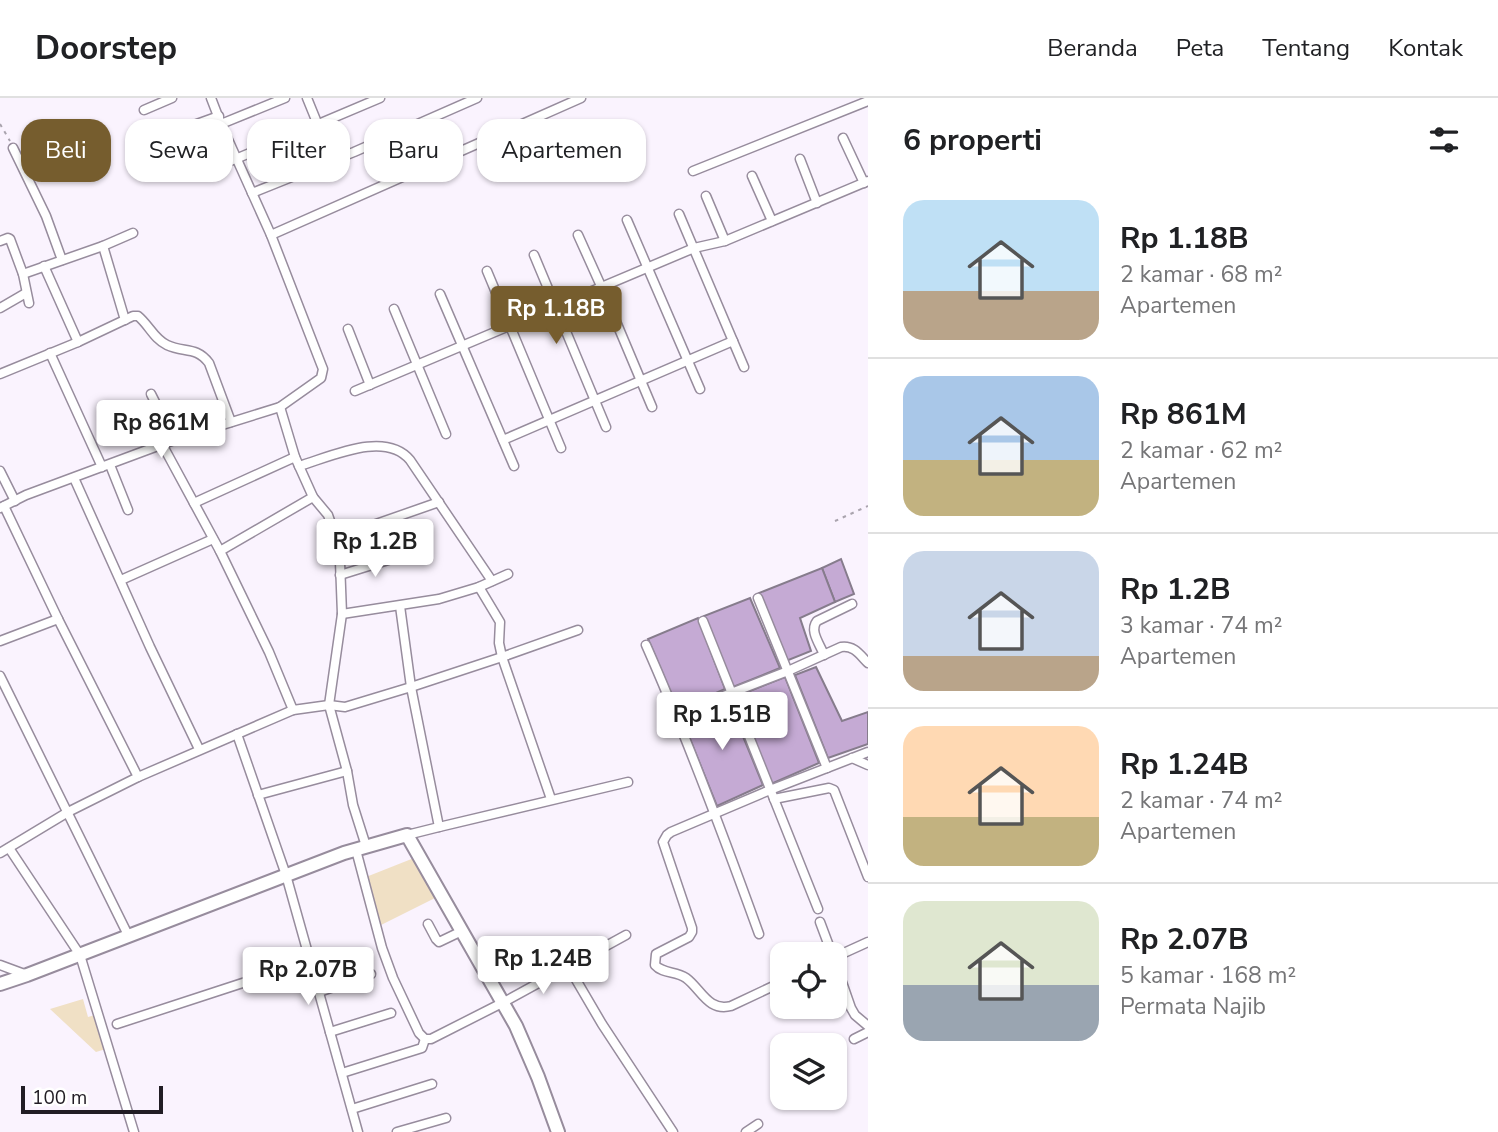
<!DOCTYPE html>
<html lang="id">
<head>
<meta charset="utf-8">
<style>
	body { margin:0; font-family:"Nunito Sans",sans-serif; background:#f6f6f6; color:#202124; height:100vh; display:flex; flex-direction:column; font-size:26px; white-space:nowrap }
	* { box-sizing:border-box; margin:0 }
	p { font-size:23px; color:#757577 }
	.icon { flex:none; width:38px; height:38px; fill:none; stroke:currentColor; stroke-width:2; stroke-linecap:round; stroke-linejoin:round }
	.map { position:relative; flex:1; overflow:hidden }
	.side { display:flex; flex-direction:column; background:#fff; width:630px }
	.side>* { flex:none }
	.guide { position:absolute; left:21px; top:21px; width:665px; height:63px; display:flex; gap:14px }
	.fabs { position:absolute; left:770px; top:844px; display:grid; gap:14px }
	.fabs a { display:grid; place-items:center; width:77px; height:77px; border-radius:14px; background:#fff; box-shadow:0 2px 5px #0004; font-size:35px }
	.scale { position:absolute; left:21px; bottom:18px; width:142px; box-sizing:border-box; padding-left:7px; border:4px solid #211d24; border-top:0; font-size:19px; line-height:24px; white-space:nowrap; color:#211d24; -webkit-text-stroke:5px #fff; paint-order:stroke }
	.price { position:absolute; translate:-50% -60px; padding:0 16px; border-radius:7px; background:#fff; color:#222; font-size:23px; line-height:46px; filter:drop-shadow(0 2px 4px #0008) }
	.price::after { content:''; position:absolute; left:50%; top:42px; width:21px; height:16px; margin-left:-10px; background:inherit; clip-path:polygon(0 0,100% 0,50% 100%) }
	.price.active { background:#765d2e; color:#fff }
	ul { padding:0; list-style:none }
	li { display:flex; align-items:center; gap:21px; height:175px; padding:0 35px }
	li+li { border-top:2px solid #e0e0e0 }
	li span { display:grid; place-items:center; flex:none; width:196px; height:140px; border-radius:21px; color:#555 }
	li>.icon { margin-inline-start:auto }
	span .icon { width:84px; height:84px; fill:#fffc; stroke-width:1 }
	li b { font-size:30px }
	h2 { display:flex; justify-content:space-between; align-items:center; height:84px; padding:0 35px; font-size:30px }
	.chip { padding:0 24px; border-radius:21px; background:#fff; box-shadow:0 2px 5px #0004; font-size:24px; line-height:63px }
	.chip.active { background:#765d2e; color:#fff }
	header { display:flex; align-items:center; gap:42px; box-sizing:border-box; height:98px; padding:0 35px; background:#fff; border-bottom:2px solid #e0e0e0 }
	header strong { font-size:33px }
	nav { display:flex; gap:38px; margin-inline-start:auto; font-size:24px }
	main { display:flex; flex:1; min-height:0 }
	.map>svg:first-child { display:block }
</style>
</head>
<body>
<header>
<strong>Doorstep</strong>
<nav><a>Beranda</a><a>Peta</a><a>Tentang</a><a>Kontak</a></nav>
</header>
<main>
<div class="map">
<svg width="868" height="1034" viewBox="0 0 868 1034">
	<rect width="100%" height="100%" fill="#faf3fe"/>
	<g fill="#f0e0c5">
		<polygon points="414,760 437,799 381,827 366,779"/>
		<polygon points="83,901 88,919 95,917 106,951 96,954 50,911"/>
	</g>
	<g fill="#c5aad4" stroke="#867c8c" stroke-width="2">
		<polygon points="841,461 854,496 835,504 822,470"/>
		<polygon points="822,470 835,504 800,520 811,553 786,563 759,495"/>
		<polygon points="750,500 780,570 733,589 704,518"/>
		<polygon points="698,520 725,591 678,612 648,541"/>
		<polygon points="816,569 842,623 868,614 868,646 828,660 795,577"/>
		<polygon points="785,579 819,665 771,686 737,598"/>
		<polygon points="728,602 763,687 717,708 681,619"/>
	</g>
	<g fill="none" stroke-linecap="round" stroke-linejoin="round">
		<defs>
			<g id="street">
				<polyline points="307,0 318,27"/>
				<polyline points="144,12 172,0"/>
				<polyline points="221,26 285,0"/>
				<polyline points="169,36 219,18"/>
				<polyline points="843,40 864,85"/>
				<polyline points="13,50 46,118 62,162"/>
				<polyline points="800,61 817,105"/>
				<polyline points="693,73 868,3"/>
				<polyline points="193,77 238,60 380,0"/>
				<polyline points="752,78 772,123"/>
				<polyline points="252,95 354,54 477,0"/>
				<polyline points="706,98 725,143"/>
				<polyline points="679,116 744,269"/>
				<polyline points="627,122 700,291"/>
				<polyline points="271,137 581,0"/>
				<polyline points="578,137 601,188 652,309"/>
				<polyline points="0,143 8,140 10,141 23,176 29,205"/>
				<polyline points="103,148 125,222"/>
				<polyline points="534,157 606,329"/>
				<polyline points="44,168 78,244"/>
				<polyline points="487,173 561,350"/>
				<polyline points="23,176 103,148 133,135"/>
				<polyline points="440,196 514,368"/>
				<polyline points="0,210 26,195"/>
				<polyline points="394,211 446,336"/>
				<polyline points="348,231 370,287"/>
				<polyline points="50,255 102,369"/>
				<path d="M0,276L78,244L133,218H138C149,227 154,241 167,247C184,255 196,248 209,265L231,324"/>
				<polyline points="355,293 694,150 725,143 868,83"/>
				<polyline points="151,296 174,342"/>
				<polyline points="280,309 295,359 313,399 328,417 336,440 340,464 342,516 329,607 347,673 353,707 366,748"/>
				<polyline points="503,342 733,243"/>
				<polyline points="162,346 220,453 269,554 293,612 329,607 345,609 411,589 439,729 407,737"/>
				<polyline points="110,367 128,412"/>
				<path d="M299,368C330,359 385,332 410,362L492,483"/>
				<polyline points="0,373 15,403"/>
				<polyline points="74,380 150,549 199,651"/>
				<polyline points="194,405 295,359"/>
				<polyline points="0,410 26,397 174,342 280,309 321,280 323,271 321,266 271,137 221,26 211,0"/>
				<polyline points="336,440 439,404"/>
				<polyline points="220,453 313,399"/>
				<polyline points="340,477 401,458"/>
				<polyline points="121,482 213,441"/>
				<polyline points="479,489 500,524 499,545 502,559 551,701"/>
				<polyline points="758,500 827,670"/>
				<polyline points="400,508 411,589 502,559 578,532"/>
				<polyline points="342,516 439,501 479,489 508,476"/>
				<polyline points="703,523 818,811"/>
				<polyline points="0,543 58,521"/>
				<path d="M646,547C688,642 724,739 759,836"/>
				<path d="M824,557C820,546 809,533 817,523L852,506"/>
				<polyline points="0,578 128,837"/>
				<path d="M677,616L788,573L841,549C854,547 860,557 868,565"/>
				<polyline points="237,636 286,777 358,1034"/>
				<polyline points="852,660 868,667"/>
				<polyline points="138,679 293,612"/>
				<polyline points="258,697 347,673"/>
				<polyline points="774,701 829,690 834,692 868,779"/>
				<polyline points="439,729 628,684"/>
				<polyline points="9,750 80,857 134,1034"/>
				<polyline points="356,752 382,850 393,880 419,935 425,941 431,941 504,904 626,837"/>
				<polyline points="0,755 68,714 138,679 58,521 4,408"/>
				<polyline points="820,824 832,856"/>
				<polyline points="428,826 436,841 439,844 462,833"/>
				<polyline points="835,859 868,844"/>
				<polyline points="835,864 851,910 855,917 868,928"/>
				<polyline points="0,867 27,877"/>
				<polyline points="568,868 602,926 673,1034"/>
				<path d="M782,884L731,908C708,914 701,891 686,880C676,873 663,876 655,867L656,856L689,839L692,834V830L663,744L667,737L671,734L770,692L868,654"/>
				<polyline points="319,894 371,876"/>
				<polyline points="117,926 310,863"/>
				<polyline points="330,934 391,915"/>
				<polyline points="854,941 868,934"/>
				<polyline points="342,975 422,950 425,941"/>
				<polyline points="352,1011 432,986"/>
				<polyline points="397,1034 446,1020"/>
				<polyline points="746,1034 758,1026"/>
			</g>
			<polyline id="secondary" points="0,886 27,877 344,755 407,737 516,928 538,979 558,1034"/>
		</defs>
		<use href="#street" stroke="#978c9d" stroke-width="11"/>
		<use href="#secondary" stroke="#978c9d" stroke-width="16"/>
		<g stroke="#aaa4ae" stroke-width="2" stroke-dasharray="3.5 5" stroke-linecap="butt">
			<polyline points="0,26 10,43"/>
			<polyline points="835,423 868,408"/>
		</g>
		<use href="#street" stroke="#fff" stroke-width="8"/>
		<use href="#secondary" stroke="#fff" stroke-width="12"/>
	</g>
</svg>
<div class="fabs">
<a><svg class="icon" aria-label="locate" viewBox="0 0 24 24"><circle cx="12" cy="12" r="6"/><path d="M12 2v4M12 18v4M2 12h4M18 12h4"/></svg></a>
<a><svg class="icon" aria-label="layers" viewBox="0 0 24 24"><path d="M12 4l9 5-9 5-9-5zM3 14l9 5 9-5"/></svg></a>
</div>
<div class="scale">100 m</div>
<b class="price active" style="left:556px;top:248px">Rp 1.18B</b>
<b class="price" style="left:161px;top:362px">Rp 861M</b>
<b class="price" style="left:375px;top:481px">Rp 1.2B</b>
<b class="price" style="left:722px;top:654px">Rp 1.51B</b>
<b class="price" style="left:543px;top:898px">Rp 1.24B</b>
<b class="price" style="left:308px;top:909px">Rp 2.07B</b>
<div class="guide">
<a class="chip active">Beli</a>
<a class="chip">Sewa</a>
<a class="chip">Filter</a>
<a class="chip">Baru</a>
<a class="chip">Apartemen</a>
</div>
</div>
<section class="side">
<h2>6 properti<svg class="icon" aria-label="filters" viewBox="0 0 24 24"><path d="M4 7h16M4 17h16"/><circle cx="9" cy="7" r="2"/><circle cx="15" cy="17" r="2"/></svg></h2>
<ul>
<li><span style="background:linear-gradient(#bfe0f5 65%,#b9a48a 0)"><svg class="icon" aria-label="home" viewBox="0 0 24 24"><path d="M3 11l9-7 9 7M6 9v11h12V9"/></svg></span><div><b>Rp 1.18B</b><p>2 kamar · 68 m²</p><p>Apartemen</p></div></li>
<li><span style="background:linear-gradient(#a9c7e8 60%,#c2b280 0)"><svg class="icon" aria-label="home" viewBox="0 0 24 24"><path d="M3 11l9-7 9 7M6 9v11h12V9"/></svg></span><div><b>Rp 861M</b><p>2 kamar · 62 m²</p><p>Apartemen</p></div></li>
<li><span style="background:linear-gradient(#c9d6e8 75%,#b9a48a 0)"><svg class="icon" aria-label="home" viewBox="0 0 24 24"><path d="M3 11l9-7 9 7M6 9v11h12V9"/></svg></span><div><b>Rp 1.2B</b><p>3 kamar · 74 m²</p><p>Apartemen</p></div></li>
<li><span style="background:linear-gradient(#ffd9b3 65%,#c2b280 0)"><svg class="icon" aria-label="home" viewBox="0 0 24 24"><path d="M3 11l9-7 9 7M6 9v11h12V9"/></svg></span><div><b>Rp 1.24B</b><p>2 kamar · 74 m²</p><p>Apartemen</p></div></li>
<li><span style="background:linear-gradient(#dfe7d0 60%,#9aa5b1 0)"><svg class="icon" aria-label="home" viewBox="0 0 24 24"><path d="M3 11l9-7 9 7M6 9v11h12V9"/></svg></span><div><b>Rp 2.07B</b><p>5 kamar · 168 m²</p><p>Permata Najib</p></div></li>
</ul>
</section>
</main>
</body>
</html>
